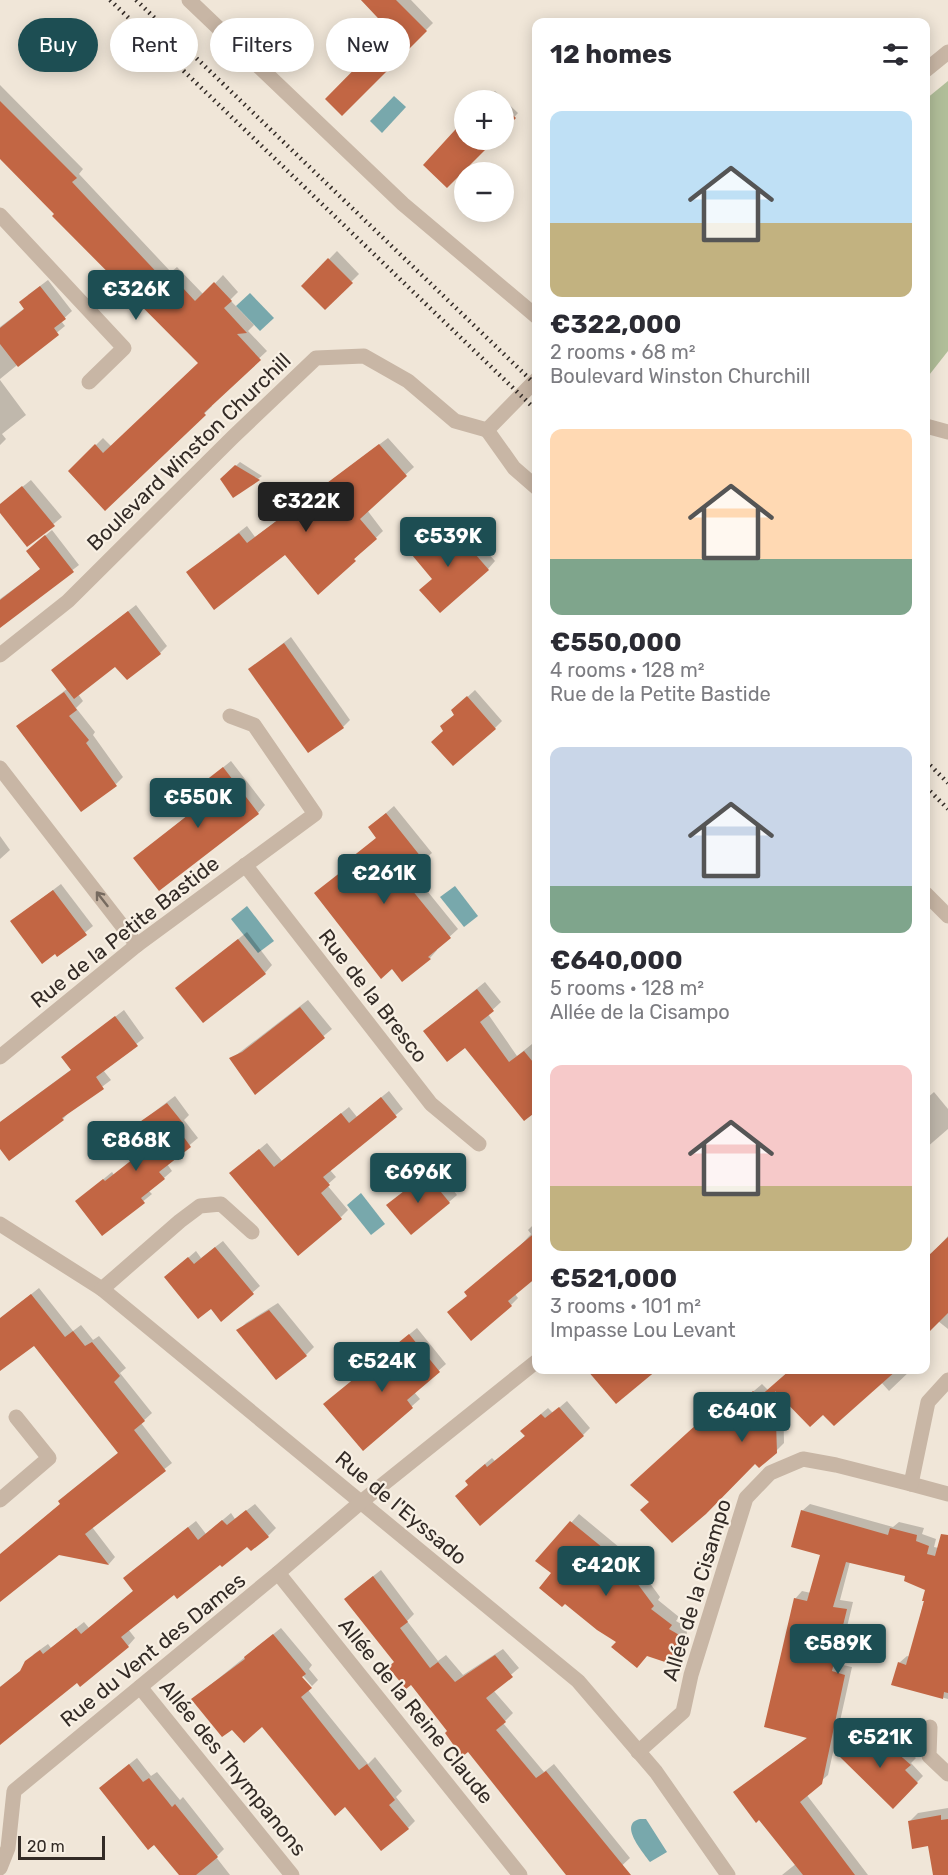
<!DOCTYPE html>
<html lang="en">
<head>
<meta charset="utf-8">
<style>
	body { margin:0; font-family:Rubik,sans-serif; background:#f7f7f7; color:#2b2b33; height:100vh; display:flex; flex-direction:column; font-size:22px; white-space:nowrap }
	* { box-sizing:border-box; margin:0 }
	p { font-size:20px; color:#7c7c81 }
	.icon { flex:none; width:33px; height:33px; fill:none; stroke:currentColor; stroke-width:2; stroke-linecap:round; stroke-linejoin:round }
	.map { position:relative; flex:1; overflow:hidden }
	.sheet { position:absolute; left:532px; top:18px; width:398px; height:1356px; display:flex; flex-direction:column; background:#fff; border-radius:12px; box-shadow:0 3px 15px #0003 }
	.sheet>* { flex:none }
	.guide { position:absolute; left:18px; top:18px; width:424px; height:54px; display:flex; gap:12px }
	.fabs { position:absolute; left:454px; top:90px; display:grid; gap:12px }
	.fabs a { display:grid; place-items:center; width:60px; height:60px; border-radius:50%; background:#fff; box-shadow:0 3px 15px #0003; font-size:30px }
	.scale { position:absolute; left:18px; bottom:15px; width:87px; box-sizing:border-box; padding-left:6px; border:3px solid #332b26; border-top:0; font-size:16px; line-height:21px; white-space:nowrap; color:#332b26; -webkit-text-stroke:4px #f8f0e4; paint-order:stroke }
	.price { position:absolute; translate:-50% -51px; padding:0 14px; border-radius:6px; background:#1d4e53; color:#fff; font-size:20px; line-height:39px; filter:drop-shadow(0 2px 3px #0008) }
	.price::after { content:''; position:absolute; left:50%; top:36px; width:18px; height:14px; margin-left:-9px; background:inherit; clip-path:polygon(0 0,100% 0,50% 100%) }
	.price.selected { background:#222; color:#fff }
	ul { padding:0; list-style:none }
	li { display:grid; align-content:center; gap:12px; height:318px; padding:0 18px }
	li span { display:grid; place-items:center; height:186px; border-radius:12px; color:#555 }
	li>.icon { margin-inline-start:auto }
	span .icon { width:108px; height:108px; fill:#fffc; stroke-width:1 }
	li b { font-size:26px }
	h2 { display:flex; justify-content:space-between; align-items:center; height:72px; padding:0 18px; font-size:26px }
	.tag { padding:0 21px; border-radius:27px; background:#fff; box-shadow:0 3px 15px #0003; font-size:21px; line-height:54px }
	.tag.selected { background:#1d4e53; color:#fff }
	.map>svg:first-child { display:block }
</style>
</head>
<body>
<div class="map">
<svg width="948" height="1875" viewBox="0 0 948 1875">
	<rect width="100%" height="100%" fill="#f0e6d8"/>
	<polygon fill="#b1be99" points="948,81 948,351 926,379 926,99"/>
	<g fill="#78a8ac">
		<polygon points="394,96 406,107 382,133 370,121"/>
		<polygon points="250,293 274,318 260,331 236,306"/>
		<polygon points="455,886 478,916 464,927 440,897"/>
		<polygon points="247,906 274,941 258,953 231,919"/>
		<polygon points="361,1193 385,1224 371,1235 347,1205"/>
		<path d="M640,1819H646L667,1852L650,1862C643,1852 618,1824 640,1819Z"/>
	</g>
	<g fill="#0003">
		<polygon points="361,0 411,0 433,23 342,114 393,32"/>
		<polygon points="0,85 83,169 79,174 171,272 177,267 204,295 223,275 238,292 230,300 254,325 248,331 267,351 210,404 212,406 204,414 70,471 103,438 112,447 200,363 0,157"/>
		<polygon points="495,91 518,113 504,128 504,100 485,100"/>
		<polygon points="337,251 359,274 325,308 303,286"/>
		<polygon points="48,280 72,311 61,321 65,326 0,379 0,327 25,308 28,295"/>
		<polygon points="0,380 26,415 2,434 6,439 0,445"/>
		<polygon points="388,438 414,467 367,510 383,531 319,593 286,553 188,572 247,526 255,537"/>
		<polygon points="240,462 262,476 234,496 222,479"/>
		<polygon points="31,480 62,517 28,545 0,510 0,505"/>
		<polygon points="457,518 495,561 488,569 434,578 421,548"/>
		<polygon points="52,530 79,565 0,626 0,599 41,569 34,545"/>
		<polygon points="136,605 167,646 160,653 116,665 78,694 83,701 76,708 95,732 93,735 123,777 116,784 18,726 67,689 53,670"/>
		<polygon points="291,637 350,720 343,727 250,669"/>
		<polygon points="475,690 502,721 495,728 445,730 461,703"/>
		<polygon points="231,761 265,805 258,813 135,858 193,811 184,799"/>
		<polygon points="394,806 432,853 411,871 458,929 436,949 437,950 430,958 403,980 393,967 316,893 356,860 377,837 370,827"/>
		<polygon points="0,836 10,850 0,859"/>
		<polygon points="61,884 93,926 58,955 12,921"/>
		<polygon points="247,932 272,965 265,973 177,988"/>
		<polygon points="485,982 501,1002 488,1014 517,1056 532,1044 537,1050 537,1110 465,1046 433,1024"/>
		<polygon points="308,1000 332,1029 255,1093 231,1059"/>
		<polygon points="124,1010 144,1038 103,1070 111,1080 70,1111 63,1119 0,1147 0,1122 72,1069 63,1057"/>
		<polygon points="389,1091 403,1109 330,1170 336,1177 327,1185 348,1210 341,1217 238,1167 267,1143 282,1161 349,1107 357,1117"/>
		<polygon points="934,1092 948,1109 948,1129 926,1148 926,1099"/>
		<polygon points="175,1096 189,1115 184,1120 198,1138 167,1164 172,1171 149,1191 152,1194 103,1234 77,1201 112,1172 114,1175 148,1147 133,1128"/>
		<polygon points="435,1167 457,1195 449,1202 396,1198"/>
		<polygon points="537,1221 537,1276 515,1294 518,1298 511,1305 468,1295 520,1246 531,1234 528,1230"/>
		<polygon points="948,1236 948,1329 938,1321 926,1333 926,1260"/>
		<polygon points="223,1241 260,1286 221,1320 211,1306 173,1271 196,1251 201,1258"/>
		<polygon points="39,1288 73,1331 81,1325 93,1340 99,1336 126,1368 120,1373 152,1413 141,1423 172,1463 92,1527 115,1557 109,1564 59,1554 0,1601 0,1555 62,1503 67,1494 119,1452 34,1344 0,1370 0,1319"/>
		<polygon points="278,1303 314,1347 306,1355 238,1331 246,1323"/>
		<polygon points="417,1328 446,1364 414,1392 420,1399 363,1449 325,1404"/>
		<polygon points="598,1370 654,1370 616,1402 593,1375"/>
		<polygon points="792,1370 911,1370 889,1391 881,1382 783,1397 784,1443 776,1451 755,1462 651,1501 640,1478 718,1406 723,1411 742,1393 747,1397 762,1384 768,1390"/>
		<polygon points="567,1401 590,1428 583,1435 470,1485 473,1474 492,1458 495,1461 526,1435 529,1424 548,1408 553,1413"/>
		<polygon points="255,1504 276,1528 268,1536 251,1549 247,1545 174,1593 128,1629 135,1638 128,1646 80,1685 78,1681 0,1743 0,1687 23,1669 34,1654 48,1644 51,1648 84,1622 89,1628 134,1590 132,1571 196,1521 206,1534 231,1513 235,1519"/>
		<polygon points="810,1504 893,1527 899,1522 924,1528 922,1534 936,1539 934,1547 948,1550 948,1699 893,1684 899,1663 907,1656 910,1657 927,1589 907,1575 850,1562 840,1600 853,1602 838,1664 852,1667 828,1775 806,1794 868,1875 782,1875 797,1863 735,1792 808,1737 795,1599 802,1591 811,1593 821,1554 802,1511"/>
		<polygon points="579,1514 643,1567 641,1571 660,1597 658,1600 679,1617 676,1621 688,1628 681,1656 673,1663 618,1641 553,1573 537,1561"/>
		<polygon points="381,1570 414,1614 407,1621 438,1661 446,1655 463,1675 503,1649 519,1668 493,1690 513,1713 503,1723 544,1772 554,1764 630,1858 616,1871 619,1875 568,1875 468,1750 449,1731 395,1662 353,1592"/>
		<polygon points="281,1628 312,1665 309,1669 318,1680 312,1686 298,1670 296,1672 308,1690 368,1764 375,1757 402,1791 396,1797 415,1821 408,1828 346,1804 262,1725 233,1728 193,1699"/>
		<polygon points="871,1726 890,1745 895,1740 916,1758 911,1763 923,1776 893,1807 842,1757"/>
		<polygon points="137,1758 151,1776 157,1772 180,1800 183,1797 224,1849 216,1857 230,1875 181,1875 108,1781"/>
		<polygon points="948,1808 948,1860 929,1844 910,1821 918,1813"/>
	</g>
	<g fill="#c26644">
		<polygon points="361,0 396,0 427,31 342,116 325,99 391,32"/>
		<polygon points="0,101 77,178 72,182 162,278 169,273 195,301 214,282 232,301 224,308 247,333 237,334 261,360 204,413 206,415 105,511 68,471 95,444 103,453 198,363 52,216 54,214 0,159"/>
		<polygon points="504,107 516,118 504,130"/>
		<polygon points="465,119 465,140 495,140 447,188 423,165"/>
		<polygon points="328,258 353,283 325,310 301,286"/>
		<polygon points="40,286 66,319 54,328 59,335 18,367 0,344 0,328 24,309 19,302"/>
		<polygon points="379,444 407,476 360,519 377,539 354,559 356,561 318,595 285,555 214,610 186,572 239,533 247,543"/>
		<polygon points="235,465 260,480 233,498 220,479"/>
		<polygon points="22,486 55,526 27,547 0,513 0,504"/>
		<polygon points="449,524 489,570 440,613 419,590 432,579 412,555"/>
		<polygon points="45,535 74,572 0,628 0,600 40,569 26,551"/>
		<polygon points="128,611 161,654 127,680 115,667 74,699 51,670"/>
		<polygon points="284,643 344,728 308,753 248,669"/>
		<polygon points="64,692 77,710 69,716 89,740 86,743 117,786 81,812 16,726"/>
		<polygon points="467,696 496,729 453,766 431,742 443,731 440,726 454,715 451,710"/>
		<polygon points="223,767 259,814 159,891 133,858 192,812 182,799"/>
		<polygon points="386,813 425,862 403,879 451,938 428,957 431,959 402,982 392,969 381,979 314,893 355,861 352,857 376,838 368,827"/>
		<polygon points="53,890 87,935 57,957 55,954 42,964 10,921"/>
		<polygon points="238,939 266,974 203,1023 175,988"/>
		<polygon points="477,989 494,1011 480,1022 509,1062 524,1051 537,1067 537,1111 524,1121 465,1048 447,1062 423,1031"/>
		<polygon points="300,1007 325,1038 255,1095 229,1058 242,1052"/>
		<polygon points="115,1016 138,1046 96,1077 104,1089 62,1118 64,1120 9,1161 0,1149 0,1122 71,1070 61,1057"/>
		<polygon points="381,1097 397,1117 323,1177 330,1185 321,1193 342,1219 298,1256 229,1173 259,1149 274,1167 341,1113 349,1123"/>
		<polygon points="167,1103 183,1123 177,1128 191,1147 159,1172 165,1179 141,1198 145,1203 102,1236 75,1201 103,1179 105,1181 147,1148 131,1128"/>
		<polygon points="426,1174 450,1203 411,1235 386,1205"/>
		<polygon points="537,1231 537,1277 508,1301 512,1306 471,1341 447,1312 467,1296 464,1292"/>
		<polygon points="948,1237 948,1313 926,1335 926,1258"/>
		<polygon points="215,1247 254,1294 221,1322 211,1309 198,1319 164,1277 188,1257 194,1264"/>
		<polygon points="31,1294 65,1337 73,1331 85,1346 92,1342 120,1376 114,1382 145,1421 134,1430 166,1471 85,1534 109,1565 59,1555 0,1602 0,1554 60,1504 58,1501 118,1453 34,1346 0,1371 0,1318"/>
		<polygon points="269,1310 307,1356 276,1380 236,1330"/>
		<polygon points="409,1334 440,1372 407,1400 413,1408 363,1451 323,1404"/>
		<polygon points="587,1370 657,1370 616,1404"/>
		<polygon points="790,1370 897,1370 834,1426 823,1415 810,1427 775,1391 777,1453 759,1468 755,1464 706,1514 672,1543 640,1510 649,1502 630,1485 709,1413 715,1418 733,1400 738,1404 753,1391 759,1397"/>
		<polygon points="559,1407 584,1436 480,1526 455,1496 468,1485 465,1481 485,1464 487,1467 525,1436 520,1431 541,1414 545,1418"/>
		<polygon points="246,1510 269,1537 251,1551 247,1547 222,1567 220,1565 177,1599 174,1595 121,1637 129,1647 80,1687 77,1683 0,1745 0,1687 20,1671 25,1661 40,1650 43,1654 76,1628 81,1634 133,1591 123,1578 188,1527 198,1540 222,1520 227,1525"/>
		<polygon points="801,1510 888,1535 890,1528 917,1535 916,1541 929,1546 927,1554 935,1556 941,1534 948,1535 948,1693 944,1692 943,1699 891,1685 898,1662 906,1665 924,1601 922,1601 925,1590 904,1581 905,1576 846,1562 833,1607 847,1609 832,1671 845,1675 822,1784 800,1802 855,1875 803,1875 759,1820 756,1823 733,1792 807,1738 764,1727 794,1598 807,1601 820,1555 791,1547"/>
		<polygon points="570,1521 636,1575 634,1579 654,1606 651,1609 672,1625 669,1629 681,1636 674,1665 647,1656 637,1668 611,1647 616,1642 597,1630 565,1604 562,1607 539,1588 551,1573 535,1561"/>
		<polygon points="373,1576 408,1622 400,1628 430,1668 438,1662 455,1682 495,1655 513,1677 486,1698 506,1722 496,1730 536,1778 546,1771 631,1875 566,1875 468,1752 462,1757 445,1733 447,1731 411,1685 406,1689 388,1667 394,1662 344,1599"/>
		<polygon points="273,1634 306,1674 302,1677 312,1688 301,1697 359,1770 367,1764 395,1800 389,1805 409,1829 381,1851 345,1807 335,1816 262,1727 244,1743 232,1730 222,1737 191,1699 245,1659 244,1657"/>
		<polygon points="864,1731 883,1750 888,1745 911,1765 905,1770 918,1783 893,1809 840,1757"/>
		<polygon points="129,1764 143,1782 149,1778 172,1807 175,1804 218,1857 196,1875 179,1875 154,1845 148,1850 99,1788"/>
		<polygon points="941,1815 941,1820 948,1819 948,1875 933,1875 928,1846 912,1849 908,1821"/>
	</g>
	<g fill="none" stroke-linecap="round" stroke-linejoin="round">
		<g stroke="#c8b6a5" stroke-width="15">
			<polyline points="189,0 403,204 537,317"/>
			<polyline points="926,70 948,52"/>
			<polyline points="0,215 124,348 89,382"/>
			<polyline points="926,426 948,432"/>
			<polyline points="487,430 514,468 537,488"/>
			<polyline points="487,430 537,379"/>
			<polyline points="0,655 68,601 233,437 316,358 364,356 408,381 455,421 487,430"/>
			<polyline points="0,768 137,945"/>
			<polyline points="245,865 431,1104 479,1144"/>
			<polyline points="926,894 948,916"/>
			<polyline points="0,1057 137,945 315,814 254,725 230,716"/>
			<polyline points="0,1224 102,1289 578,1681 656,1772 728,1875"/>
			<polyline points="102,1289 180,1221 200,1206 221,1204 252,1232"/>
			<polyline points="911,1484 948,1494"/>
			<polyline points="0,1500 49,1458 16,1417"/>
			<polyline points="278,1573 520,1875"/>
			<polyline points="140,1687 292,1875"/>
			<polyline points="930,1727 929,1756 948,1774"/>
			<polyline points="638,1752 683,1712 691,1675 746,1498 770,1473 803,1459 836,1465 911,1484 928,1402 948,1380"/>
			<polyline points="0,1868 8,1848 14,1791 278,1573 361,1502 537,1361"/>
		</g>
		<g stroke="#332b26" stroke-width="4.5" stroke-dasharray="1.5 4.5" stroke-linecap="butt">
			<polyline points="110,0 537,411"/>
			<polyline points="136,0 537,386"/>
			<polyline points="926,761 948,783"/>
			<polyline points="926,787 948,809"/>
		</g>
	</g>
	<defs><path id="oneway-shaft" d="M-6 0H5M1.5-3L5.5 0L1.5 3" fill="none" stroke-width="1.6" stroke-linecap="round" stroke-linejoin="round" transform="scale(1.5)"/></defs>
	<use stroke="#766a5f" href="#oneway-shaft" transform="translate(102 899) rotate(-128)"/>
	<g text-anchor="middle" stroke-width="4.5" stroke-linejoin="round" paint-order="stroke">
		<g font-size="21" fill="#332b26" stroke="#f8f0e4">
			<text transform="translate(189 452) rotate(-44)" y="7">Boulevard Winston Churchill</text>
			<text transform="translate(125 932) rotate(-38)" y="7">Rue de la Petite Bastide</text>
			<text transform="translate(373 996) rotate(52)" y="7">Rue de la Bresco</text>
			<text transform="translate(401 1508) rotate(40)" y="7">Rue de l'Eyssado</text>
			<text transform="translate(697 1590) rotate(-73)" y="7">Allée de la Cisampo</text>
			<text transform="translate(153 1650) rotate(-39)" y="7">Rue du Vent des Dames</text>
			<text transform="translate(416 1711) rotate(51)" y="7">Allée de la Reine Claude</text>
			<text transform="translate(233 1768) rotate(51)" y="7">Allée des Thympanons</text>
		</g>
	</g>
</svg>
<div class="fabs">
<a>+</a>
<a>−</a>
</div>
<div class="scale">20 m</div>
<b class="price" style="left:136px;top:321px">€326K</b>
<b class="price selected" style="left:306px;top:533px">€322K</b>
<b class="price" style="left:448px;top:568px">€539K</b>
<b class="price" style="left:198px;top:829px">€550K</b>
<b class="price" style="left:384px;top:905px">€261K</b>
<b class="price" style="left:136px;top:1172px">€868K</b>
<b class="price" style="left:418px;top:1204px">€696K</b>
<b class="price" style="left:382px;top:1393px">€524K</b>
<b class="price" style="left:742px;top:1443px">€640K</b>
<b class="price" style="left:606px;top:1597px">€420K</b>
<b class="price" style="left:838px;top:1675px">€589K</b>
<b class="price" style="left:880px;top:1769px">€521K</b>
<div class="guide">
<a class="tag selected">Buy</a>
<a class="tag">Rent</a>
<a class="tag">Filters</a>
<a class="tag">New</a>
</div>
<section class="sheet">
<h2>12 homes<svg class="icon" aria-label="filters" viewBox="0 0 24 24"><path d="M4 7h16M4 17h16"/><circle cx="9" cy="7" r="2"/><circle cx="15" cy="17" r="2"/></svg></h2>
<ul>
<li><span style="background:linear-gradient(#bfe0f5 60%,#c2b280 0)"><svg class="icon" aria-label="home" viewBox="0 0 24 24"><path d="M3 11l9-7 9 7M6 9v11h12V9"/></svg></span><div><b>€322,000</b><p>2 rooms · 68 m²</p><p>Boulevard Winston Churchill</p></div></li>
<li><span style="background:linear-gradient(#ffd9b3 70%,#7fa58c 0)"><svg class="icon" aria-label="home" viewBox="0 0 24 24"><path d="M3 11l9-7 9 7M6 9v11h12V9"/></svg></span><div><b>€550,000</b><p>4 rooms · 128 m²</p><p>Rue de la Petite Bastide</p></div></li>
<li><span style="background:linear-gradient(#c9d6e8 75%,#7fa58c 0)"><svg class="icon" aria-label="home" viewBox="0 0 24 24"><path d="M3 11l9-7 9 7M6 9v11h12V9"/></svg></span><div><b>€640,000</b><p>5 rooms · 128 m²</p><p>Allée de la Cisampo</p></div></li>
<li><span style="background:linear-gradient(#f6c9c9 65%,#c2b280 0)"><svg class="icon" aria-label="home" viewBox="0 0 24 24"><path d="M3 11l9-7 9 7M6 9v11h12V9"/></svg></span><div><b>€521,000</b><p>3 rooms · 101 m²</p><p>Impasse Lou Levant</p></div></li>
</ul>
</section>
</div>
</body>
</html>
